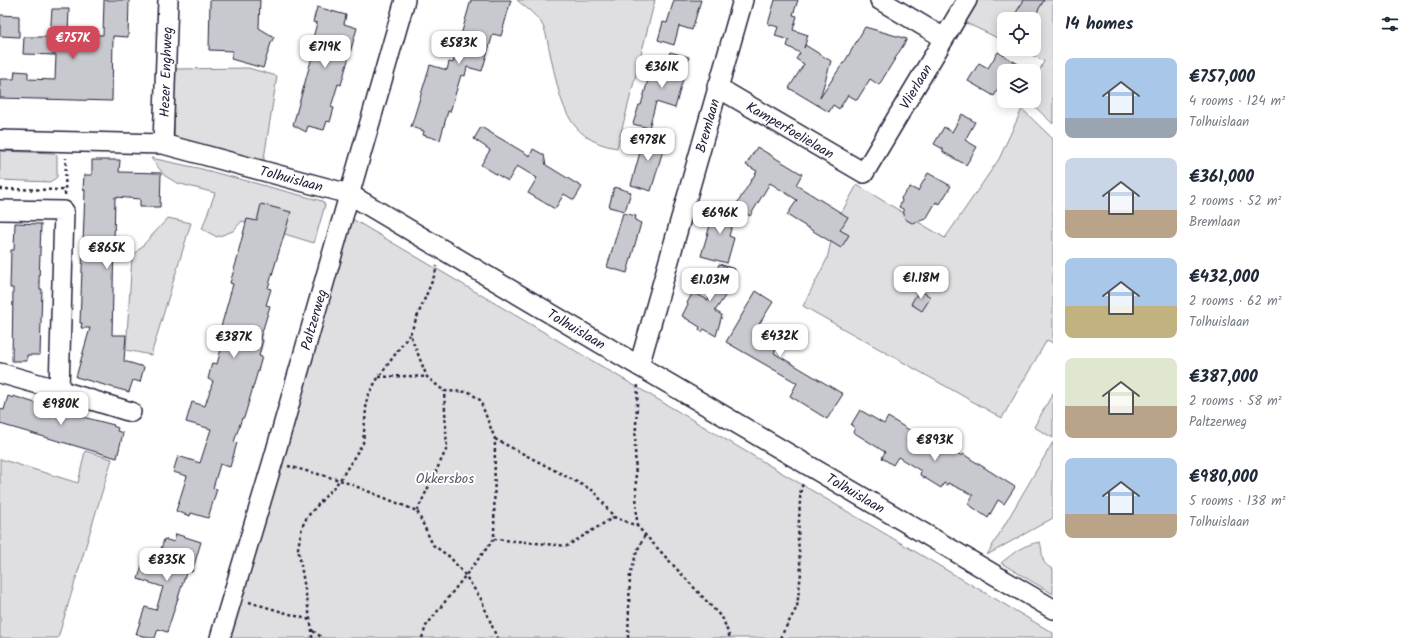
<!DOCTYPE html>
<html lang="en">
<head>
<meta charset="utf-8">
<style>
	body { margin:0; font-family:Kalam,sans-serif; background:#f6f6f7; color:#1f2937; height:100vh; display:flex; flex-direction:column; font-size:15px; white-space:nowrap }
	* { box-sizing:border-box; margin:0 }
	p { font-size:13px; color:#747a83 }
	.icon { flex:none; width:22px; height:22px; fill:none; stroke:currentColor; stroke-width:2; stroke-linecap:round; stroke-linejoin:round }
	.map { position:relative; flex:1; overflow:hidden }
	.panel { display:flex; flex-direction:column; background:#fff; width:360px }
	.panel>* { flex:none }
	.controls { position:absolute; left:997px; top:12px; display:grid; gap:8px }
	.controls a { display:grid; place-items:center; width:44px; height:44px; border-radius:8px; background:#fff; box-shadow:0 2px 10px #0003; font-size:20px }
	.price { position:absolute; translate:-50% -34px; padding:0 9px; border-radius:8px; background:#fff; color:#222; font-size:13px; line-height:26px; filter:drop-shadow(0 1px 2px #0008) }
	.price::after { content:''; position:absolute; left:50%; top:24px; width:12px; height:9px; margin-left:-6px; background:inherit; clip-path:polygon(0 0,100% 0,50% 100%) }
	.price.selected { background:#d1495b; color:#fff }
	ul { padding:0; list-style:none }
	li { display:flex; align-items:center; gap:12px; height:100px; padding:0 12px }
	li span { display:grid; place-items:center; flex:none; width:112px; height:80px; border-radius:8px; color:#555 }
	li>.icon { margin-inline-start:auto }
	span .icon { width:48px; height:48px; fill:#fffc; stroke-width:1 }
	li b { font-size:17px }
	h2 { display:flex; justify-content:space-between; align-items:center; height:48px; padding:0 12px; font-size:17px }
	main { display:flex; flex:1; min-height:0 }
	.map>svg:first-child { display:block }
</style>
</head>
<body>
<main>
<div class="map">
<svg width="1053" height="638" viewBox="0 0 1053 638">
	<rect width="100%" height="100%" fill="#fff"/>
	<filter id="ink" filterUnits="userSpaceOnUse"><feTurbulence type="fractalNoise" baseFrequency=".025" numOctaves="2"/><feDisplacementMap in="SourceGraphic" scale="8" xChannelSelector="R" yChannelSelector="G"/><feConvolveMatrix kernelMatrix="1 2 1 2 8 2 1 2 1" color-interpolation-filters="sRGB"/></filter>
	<g filter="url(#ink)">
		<g fill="#dfdfe2" stroke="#80808e">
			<path d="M517,0H655L617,148C564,140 560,97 550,53C548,45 547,34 543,26C538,16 526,8 517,0Z"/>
			<polygon points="977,0 1053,0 1053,124 1029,101 1034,101 1034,83 1044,61 1020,49 1034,49 1034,19 1004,19 1004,41 964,22"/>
			<polygon points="248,68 277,76 263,165 174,139 175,69"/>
			<polygon points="1022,109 1053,139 1053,343 1047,340 1002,418 803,306 827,259 831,241 839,217 857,185 945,238 999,159"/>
			<polygon points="0,151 54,153 57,156 57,177 50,182 0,180"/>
			<polygon points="151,158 198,168 322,201 325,205 314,243 242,221 233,231 217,237 202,229 215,193 177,183 165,176"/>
			<polygon points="349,217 1053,633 1053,638 224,638"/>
			<polygon points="168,218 191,223 151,355 126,350 132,257"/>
			<polygon points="1053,393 1053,438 1034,427"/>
			<polygon points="1053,442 1053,518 987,555"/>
			<polygon points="85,451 112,459 58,638 0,638 0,459 78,483"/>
			<path d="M1040,542C1044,555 1039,563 1053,569V594L1001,563C1015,552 1022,545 1040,542Z"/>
		</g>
		<g fill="#c8c8cf" stroke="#22223b">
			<polygon points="104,0 129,0 128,37 113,36 112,101 0,98 0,79 14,79 15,71 28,72 28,79 55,80 56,55 23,54 24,37 50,37 52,9 69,9 68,34 103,35"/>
			<polygon points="210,0 260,0 259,28 274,37 271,43 263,68 231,59 233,51 209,50"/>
			<polygon points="471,0 511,0 501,36 493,34 482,71 467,67 465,76 461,75 450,112 448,111 440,140 423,135 424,131 411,127 430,65 447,70 449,62 453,63"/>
			<polygon points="674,0 701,0 692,30 679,26 674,45 658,40 663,22 667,23"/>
			<polygon points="775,0 798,0 793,15 797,16 793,30 808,35 804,48 805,45 831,61 820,98 843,63 844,63 865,27 907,39 879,85 870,79 857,100 848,95 839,109 833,105 829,112 789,88 804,64 796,59 800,53 787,46 789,40 775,36 778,27 768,24"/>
			<polygon points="1024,0 1044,0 1033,19 1012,19"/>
			<polygon points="317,7 346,15 344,24 357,28 341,85 338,84 331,107 334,108 330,122 327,121 324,130 308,126 306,132 293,125 314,50 310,49 317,23 313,22"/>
			<polygon points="0,15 19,16 19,37 0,36"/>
			<polygon points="670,52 689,57 675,108 656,102 649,128 633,124 639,105 641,105 650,73 662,77"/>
			<polygon points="998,52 1030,71 1004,71 1004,79 994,96 968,81 979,63 988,68"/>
			<polygon points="962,114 975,122 965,140 977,147 966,165 943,152 943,149 934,144 944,127 952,132"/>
			<polygon points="481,127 530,156 533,149 544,155 546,165 582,187 574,200 564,194 555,209 528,193 537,178 517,166 508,181 481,165 490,150 474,139"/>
			<polygon points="645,134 666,140 651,191 631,185"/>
			<polygon points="757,147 802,174 796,185 848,217 840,230 849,235 841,248 787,215 797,200 770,183 750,216 735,207 757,171 746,165"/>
			<polygon points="92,160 120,160 119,172 161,173 160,207 140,207 140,199 115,197 112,335 126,335 124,361 144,367 140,382 133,380 129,392 76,377 90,328 81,328 82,323 80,323 85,190 83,190 84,175 92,175"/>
			<polygon points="928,173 951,186 940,204 936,202 926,219 912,223 905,219 903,209 899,207 902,201 901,198 910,187 918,191"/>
			<polygon points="614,187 631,192 625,211 609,207"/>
			<polygon points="261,204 291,212 268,288 271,289 266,305 270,306 260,339 263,340 259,356 262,357 244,418 242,418 234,442 237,443 230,467 220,464 213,488 217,489 208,518 191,513 190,516 176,511 187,476 173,472 178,456 200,463 211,429 186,422 192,402 205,406 213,381 208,379 212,363 217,364 225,335 222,334 224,328 221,327 233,284 230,283 239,253 238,253 247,219 257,221"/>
			<polygon points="716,205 736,211 729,236 734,238 727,263 701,256"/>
			<polygon points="623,213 636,216 635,220 641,223 627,273 607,267"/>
			<polygon points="15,223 41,224 39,282 40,282 40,289 42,289 40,355 27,355 27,361 12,361 13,288 10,288 11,250 14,250"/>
			<polygon points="719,264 735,269 729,290 715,311 722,315 716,336 704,329 702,332 699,330 700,327 682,316 688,304 687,303 693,292 708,300"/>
			<polygon points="919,290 931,297 922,311 911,304"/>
			<polygon points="756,291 773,302 758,326 781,339 774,353 843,394 827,419 790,396 797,383 726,342"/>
			<polygon points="8,396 13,398 13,396 67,413 114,425 113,426 118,428 117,431 123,433 117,458 0,424 0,409 4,410"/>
			<polygon points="860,410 884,424 888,417 924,439 925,436 931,440 932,439 962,456 963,454 977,463 1015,487 1004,504 998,500 988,518 968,504 973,495 948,483 947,485 944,483 941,488 920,475 921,471 898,457 893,465 882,458 885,452 853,432 855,428 851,425"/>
			<polygon points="176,534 201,542 192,572 187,570 167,632 158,629 155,638 150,638 136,634 145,607 156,610 163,587 138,579 144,558 156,562 157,559 158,560 164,539 174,542"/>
		</g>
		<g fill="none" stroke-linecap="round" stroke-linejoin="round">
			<defs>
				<g id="minor">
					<polyline points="880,0 944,38"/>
					<path id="s1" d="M717,87L864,173L967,0"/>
					<path id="s2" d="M0,140L163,144L349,194L639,366L1053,609"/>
					<path id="s3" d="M163,144L168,0"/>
					<polyline points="0,210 64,211 59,390 0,373"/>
					<path id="s4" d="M639,366L743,0"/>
					<polyline points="59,390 131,412"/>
					<path id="s5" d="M220,638L273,461L405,0"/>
				</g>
			</defs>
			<use href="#minor" stroke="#22223b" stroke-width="22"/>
			<g stroke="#22223b" stroke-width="2.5" stroke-dasharray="3 3" stroke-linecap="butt">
				<polyline points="0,189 65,190"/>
				<polyline points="65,195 66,158"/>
				<polyline points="379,377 407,376 427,377"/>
				<polyline points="495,439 594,491 614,517 637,526 723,619 730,638"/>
				<polyline points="288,466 340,480 417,511 433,545 450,557 465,575 481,599 497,638"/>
				<polyline points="417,511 447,448 444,391"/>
				<polyline points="637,526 635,446 638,384"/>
				<polyline points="494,539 567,546 614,517"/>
				<polyline points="249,602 310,620"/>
				<polyline points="313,631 323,638"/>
				<polyline points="312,638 312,630 298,548 302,527 307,517 340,480 363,443 367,398 376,381 409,335"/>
				<polyline points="422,638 426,626 494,539 495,439 480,400 469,392 444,391 427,377 410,334 435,274 437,266"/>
				<polyline points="628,638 630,575 637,551 645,535"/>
				<polyline points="780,638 797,607 801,573 798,539 800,500 801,488 804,482"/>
			</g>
			<use href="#minor" stroke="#fff" stroke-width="19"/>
		</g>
	</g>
	<g text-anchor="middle" stroke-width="4" stroke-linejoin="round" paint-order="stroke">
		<g font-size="14" fill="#22223b" stroke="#fff">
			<text dy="5" stroke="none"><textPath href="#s3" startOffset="72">Hezer Enghweg</textPath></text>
			<text dy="5" stroke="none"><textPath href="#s1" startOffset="271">Vlierlaan</textPath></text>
			<text dy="5" stroke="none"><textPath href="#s4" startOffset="250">Bremlaan</textPath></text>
			<text dy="5" stroke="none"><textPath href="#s1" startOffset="85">Kamperfoelielaan</textPath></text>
			<text dy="5" stroke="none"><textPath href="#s2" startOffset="296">Tolhuislaan</textPath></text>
			<text dy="5" stroke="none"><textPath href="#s5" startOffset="332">Paltzerweg</textPath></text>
			<text dy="5" stroke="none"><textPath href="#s2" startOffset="620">Tolhuislaan</textPath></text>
			<text dy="5" stroke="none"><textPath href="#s2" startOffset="944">Tolhuislaan</textPath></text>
		</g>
		<g font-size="14" fill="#5b5b6d" stroke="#fff">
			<text x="445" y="483">Okkersbos</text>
		</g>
	</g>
</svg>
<div class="controls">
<a><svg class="icon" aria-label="locate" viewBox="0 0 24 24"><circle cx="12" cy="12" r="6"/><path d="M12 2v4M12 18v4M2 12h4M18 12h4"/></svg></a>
<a><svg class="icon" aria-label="layers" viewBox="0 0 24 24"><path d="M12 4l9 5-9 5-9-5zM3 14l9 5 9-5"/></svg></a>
</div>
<b class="price selected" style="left:73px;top:60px">€757K</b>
<b class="price" style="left:459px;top:65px">€583K</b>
<b class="price" style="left:325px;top:69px">€719K</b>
<b class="price" style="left:662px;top:89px">€361K</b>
<b class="price" style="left:648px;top:162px">€978K</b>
<b class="price" style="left:720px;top:235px">€696K</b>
<b class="price" style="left:107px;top:270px">€865K</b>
<b class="price" style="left:921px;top:300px">€1.18M</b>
<b class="price" style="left:710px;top:302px">€1.03M</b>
<b class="price" style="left:780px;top:358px">€432K</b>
<b class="price" style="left:234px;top:359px">€387K</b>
<b class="price" style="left:61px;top:426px">€980K</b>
<b class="price" style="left:935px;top:462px">€893K</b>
<b class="price" style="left:167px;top:582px">€835K</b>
</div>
<section class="panel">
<h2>14 homes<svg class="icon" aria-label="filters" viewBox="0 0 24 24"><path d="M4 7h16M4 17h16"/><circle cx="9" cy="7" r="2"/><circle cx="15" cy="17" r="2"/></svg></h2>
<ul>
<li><span style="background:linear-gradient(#a9c7e8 75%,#9aa5b1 0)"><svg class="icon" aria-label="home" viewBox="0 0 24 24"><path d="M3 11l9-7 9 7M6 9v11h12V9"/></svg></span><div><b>€757,000</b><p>4 rooms · 124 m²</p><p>Tolhuislaan</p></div></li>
<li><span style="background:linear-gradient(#c9d6e8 65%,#b9a48a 0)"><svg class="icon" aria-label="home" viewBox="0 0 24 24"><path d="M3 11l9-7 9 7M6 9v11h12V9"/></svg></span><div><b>€361,000</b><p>2 rooms · 52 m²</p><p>Bremlaan</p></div></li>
<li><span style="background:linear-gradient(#a9c7e8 60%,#c2b280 0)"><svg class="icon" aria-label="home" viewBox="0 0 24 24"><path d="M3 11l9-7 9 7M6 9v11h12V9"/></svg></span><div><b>€432,000</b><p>2 rooms · 62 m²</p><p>Tolhuislaan</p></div></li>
<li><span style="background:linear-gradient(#dfe7d0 60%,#b9a48a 0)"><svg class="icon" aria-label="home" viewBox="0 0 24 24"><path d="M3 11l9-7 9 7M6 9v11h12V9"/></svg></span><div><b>€387,000</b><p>2 rooms · 58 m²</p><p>Paltzerweg</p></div></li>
<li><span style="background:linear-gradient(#a9c7e8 70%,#b9a48a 0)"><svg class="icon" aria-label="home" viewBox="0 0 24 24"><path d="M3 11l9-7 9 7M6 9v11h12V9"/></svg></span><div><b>€980,000</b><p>5 rooms · 138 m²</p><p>Tolhuislaan</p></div></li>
</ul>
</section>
</main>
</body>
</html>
